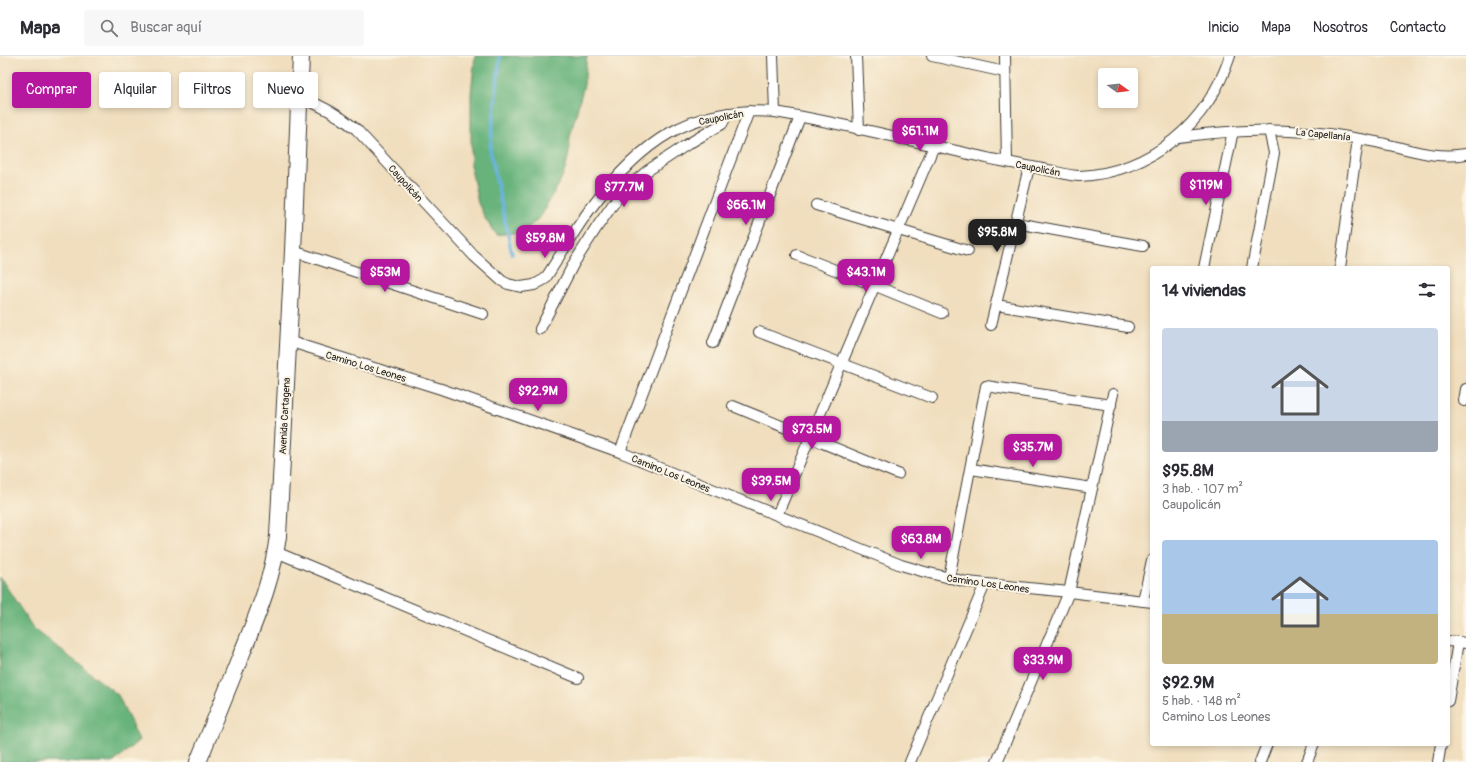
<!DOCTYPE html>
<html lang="es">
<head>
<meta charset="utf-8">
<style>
	body { margin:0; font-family:Pangolin,sans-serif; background:#f7f7f7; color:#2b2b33; height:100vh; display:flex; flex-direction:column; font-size:15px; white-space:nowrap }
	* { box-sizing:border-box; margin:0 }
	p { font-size:13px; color:#7c7c81 }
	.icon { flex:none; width:22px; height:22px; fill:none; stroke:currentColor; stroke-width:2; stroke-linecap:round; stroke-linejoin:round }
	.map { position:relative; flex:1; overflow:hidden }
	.sheet { position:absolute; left:1150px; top:210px; width:300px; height:480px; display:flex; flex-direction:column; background:#fff; border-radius:4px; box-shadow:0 2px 6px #0003 }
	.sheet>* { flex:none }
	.guide { position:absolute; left:12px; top:16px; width:380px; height:36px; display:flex; gap:8px }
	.needle { width:26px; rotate:105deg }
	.buttons { position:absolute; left:1098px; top:12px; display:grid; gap:8px }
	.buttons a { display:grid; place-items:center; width:40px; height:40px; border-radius:4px; background:#fff; box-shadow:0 2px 6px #0003; font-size:20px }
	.price { position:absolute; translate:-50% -34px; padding:0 9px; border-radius:8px; background:#b5179e; color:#fff; font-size:13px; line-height:26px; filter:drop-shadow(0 1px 2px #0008) }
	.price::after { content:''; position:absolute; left:50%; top:24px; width:12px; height:9px; margin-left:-6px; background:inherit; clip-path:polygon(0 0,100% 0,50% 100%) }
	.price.selected { background:#222; color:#fff }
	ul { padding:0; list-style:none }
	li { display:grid; align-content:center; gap:8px; height:212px; padding:0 12px }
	li span { display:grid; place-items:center; height:124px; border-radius:4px; color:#555 }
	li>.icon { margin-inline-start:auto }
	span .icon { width:72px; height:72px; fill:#fffc; stroke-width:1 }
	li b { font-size:17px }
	h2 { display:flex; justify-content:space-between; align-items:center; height:48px; padding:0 12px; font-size:17px }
	.tag { padding:0 14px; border-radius:4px; background:#fff; box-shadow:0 2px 6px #0003; font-size:14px; line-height:36px }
	.tag.selected { background:#b5179e; color:#fff }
	header { display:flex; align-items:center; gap:24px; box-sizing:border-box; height:56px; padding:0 20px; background:#fff; border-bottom:1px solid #e1e1e2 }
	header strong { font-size:19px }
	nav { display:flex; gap:22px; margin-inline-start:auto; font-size:14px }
	.search { width:280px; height:36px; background:#f7f7f7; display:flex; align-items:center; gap:10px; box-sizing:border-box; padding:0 14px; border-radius:4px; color:#7c7c81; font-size:15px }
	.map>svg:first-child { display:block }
</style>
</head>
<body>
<header>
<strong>Mapa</strong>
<div class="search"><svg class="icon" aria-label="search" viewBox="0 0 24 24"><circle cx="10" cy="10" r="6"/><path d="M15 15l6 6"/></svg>Buscar aquí</div>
<nav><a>Inicio</a><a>Mapa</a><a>Nosotros</a><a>Contacto</a></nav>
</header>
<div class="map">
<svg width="1466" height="706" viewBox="0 0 1466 706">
	<rect width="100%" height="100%" fill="#fcf5e5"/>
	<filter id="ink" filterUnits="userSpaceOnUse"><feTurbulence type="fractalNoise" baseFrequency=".025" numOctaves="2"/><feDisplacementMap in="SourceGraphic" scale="8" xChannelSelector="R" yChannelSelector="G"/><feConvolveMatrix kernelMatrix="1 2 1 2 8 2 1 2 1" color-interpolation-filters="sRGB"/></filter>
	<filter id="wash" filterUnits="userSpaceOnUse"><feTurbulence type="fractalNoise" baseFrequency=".012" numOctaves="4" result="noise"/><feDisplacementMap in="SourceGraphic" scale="16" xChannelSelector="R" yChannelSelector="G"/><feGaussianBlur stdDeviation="0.9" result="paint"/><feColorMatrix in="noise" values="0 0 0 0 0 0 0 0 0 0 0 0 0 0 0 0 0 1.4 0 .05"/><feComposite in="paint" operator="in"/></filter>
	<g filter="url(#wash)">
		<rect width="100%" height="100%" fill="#f0debe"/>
		<g fill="#68b37b" stroke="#42684c">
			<polygon points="475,0 587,0 584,29 570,80 569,97 565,114 558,130 549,144 542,159 529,171 514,177 496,179 486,164 478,147 471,112 471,37"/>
			<polygon points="0,521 33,572 118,639 139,684 114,706 0,706"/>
		</g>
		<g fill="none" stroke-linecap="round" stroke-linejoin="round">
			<polyline stroke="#67b2e0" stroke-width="3.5" points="500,0 490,94 512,198"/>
		</g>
	</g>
	<g filter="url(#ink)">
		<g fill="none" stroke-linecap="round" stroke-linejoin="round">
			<defs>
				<g id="minor">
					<polyline points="773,0 775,56"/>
					<polyline points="856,0 859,74"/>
					<polyline points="932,0 1005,16"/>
					<polyline points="1005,0 1007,106"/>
					<path d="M299,41C321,49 339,59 356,73L474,200L502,225L508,228L521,231L534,229L545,223C561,199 574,174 591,152C640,87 690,49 775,56C848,68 919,87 991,103C1011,107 1032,111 1053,115C1061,117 1071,120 1080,120C1152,116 1208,67 1230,0"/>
					<path d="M1178,81C1228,74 1279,72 1329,78C1349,81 1369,84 1389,89C1415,95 1438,103 1466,98"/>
					<polyline points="816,149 968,195"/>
					<polyline points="1016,167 1143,190"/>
					<polyline points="293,195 483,258"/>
					<polyline points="797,199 876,230 942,257"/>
					<polyline points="1204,212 1233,75"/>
					<polyline points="1252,212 1274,97 1269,74"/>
					<polyline points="1340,212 1358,83"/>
					<polyline points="996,249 1128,271"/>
					<polyline points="991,269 1029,111"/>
					<polyline points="540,273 574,207 597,171 621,137 647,115 688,88 722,68 728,57"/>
					<polyline points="759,276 932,342"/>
					<polyline points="288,285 441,333 620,396 901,509 925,516 967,526 1069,536 1152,546"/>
					<polyline points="713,287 800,61"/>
					<polyline points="1464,345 1466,333"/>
					<polyline points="733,350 898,418"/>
					<polyline points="620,396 749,55"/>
					<polyline points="971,413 1092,432"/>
					<polyline points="777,459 934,90"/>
					<polyline points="276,496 578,622"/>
					<polyline points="949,522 986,330 1111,349"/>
					<polyline points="1143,545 1152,504"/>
					<polyline points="1448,585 1466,587"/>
					<polyline points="1448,645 1458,586"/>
					<polyline points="910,706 985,528"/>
					<polyline points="997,706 1069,536 1113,338"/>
					<polyline points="1260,706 1267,688"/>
					<polyline points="1307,706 1314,688"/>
					<polyline points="1438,706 1441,688"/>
				</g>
				<path id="primary" d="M198,706C212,671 226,636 240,602C257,559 272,526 278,480L293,195L301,0"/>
			</defs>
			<use href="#minor" stroke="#3c3934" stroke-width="12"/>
			<use href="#primary" stroke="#3c3934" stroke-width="18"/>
			<use href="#minor" stroke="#fff" stroke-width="10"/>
			<use href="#primary" stroke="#fff" stroke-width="16"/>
		</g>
	</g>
	<g text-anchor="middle" stroke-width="4" stroke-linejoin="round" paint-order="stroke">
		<g font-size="10" fill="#1c1c1c" stroke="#fcf5e5">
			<text transform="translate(721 61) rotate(-11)" y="4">Caupolicán</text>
			<text transform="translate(1323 78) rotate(6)" y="4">La Capellanía</text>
			<text transform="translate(1038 112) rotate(11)" y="4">Caupolicán</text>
			<text transform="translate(406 127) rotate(48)" y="4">Caupolicán</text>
			<text transform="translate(366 310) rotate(17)" y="4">Camino Los Leones</text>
			<text transform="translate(284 360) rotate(-87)" y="4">Avenida Cartagena</text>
			<text transform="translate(671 417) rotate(22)" y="4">Camino Los Leones</text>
			<text transform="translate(988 527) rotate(8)" y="4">Camino Los Leones</text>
		</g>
	</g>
</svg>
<div class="buttons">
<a><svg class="needle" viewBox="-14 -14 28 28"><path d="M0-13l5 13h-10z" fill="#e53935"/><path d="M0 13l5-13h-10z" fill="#7c7c81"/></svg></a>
</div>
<b class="price" style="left:920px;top:96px">$61.1M</b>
<b class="price" style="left:1206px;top:150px">$119M</b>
<b class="price" style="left:624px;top:152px">$77.7M</b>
<b class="price" style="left:746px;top:170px">$66.1M</b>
<b class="price selected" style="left:997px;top:197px">$95.8M</b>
<b class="price" style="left:545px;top:203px">$59.8M</b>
<b class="price" style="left:385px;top:237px">$53M</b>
<b class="price" style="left:866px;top:237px">$43.1M</b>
<b class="price" style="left:538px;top:356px">$92.9M</b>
<b class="price" style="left:812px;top:394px">$73.5M</b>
<b class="price" style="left:1033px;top:412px">$35.7M</b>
<b class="price" style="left:771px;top:446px">$39.5M</b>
<b class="price" style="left:921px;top:504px">$63.8M</b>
<b class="price" style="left:1043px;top:625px">$33.9M</b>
<div class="guide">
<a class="tag selected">Comprar</a>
<a class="tag">Alquilar</a>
<a class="tag">Filtros</a>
<a class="tag">Nuevo</a>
</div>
<section class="sheet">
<h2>14 viviendas<svg class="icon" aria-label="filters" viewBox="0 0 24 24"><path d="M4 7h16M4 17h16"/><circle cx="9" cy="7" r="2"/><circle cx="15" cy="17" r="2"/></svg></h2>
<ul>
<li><span style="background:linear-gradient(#c9d6e8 75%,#9aa5b1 0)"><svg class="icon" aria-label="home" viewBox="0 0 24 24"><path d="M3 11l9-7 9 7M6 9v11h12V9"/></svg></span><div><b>$95.8M</b><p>3 hab. · 107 m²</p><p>Caupolicán</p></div></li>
<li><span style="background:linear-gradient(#a9c7e8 60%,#c2b280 0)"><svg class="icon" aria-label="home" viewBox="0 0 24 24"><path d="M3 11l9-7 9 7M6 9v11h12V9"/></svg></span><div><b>$92.9M</b><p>5 hab. · 148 m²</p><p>Camino Los Leones</p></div></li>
</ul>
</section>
</div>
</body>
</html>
